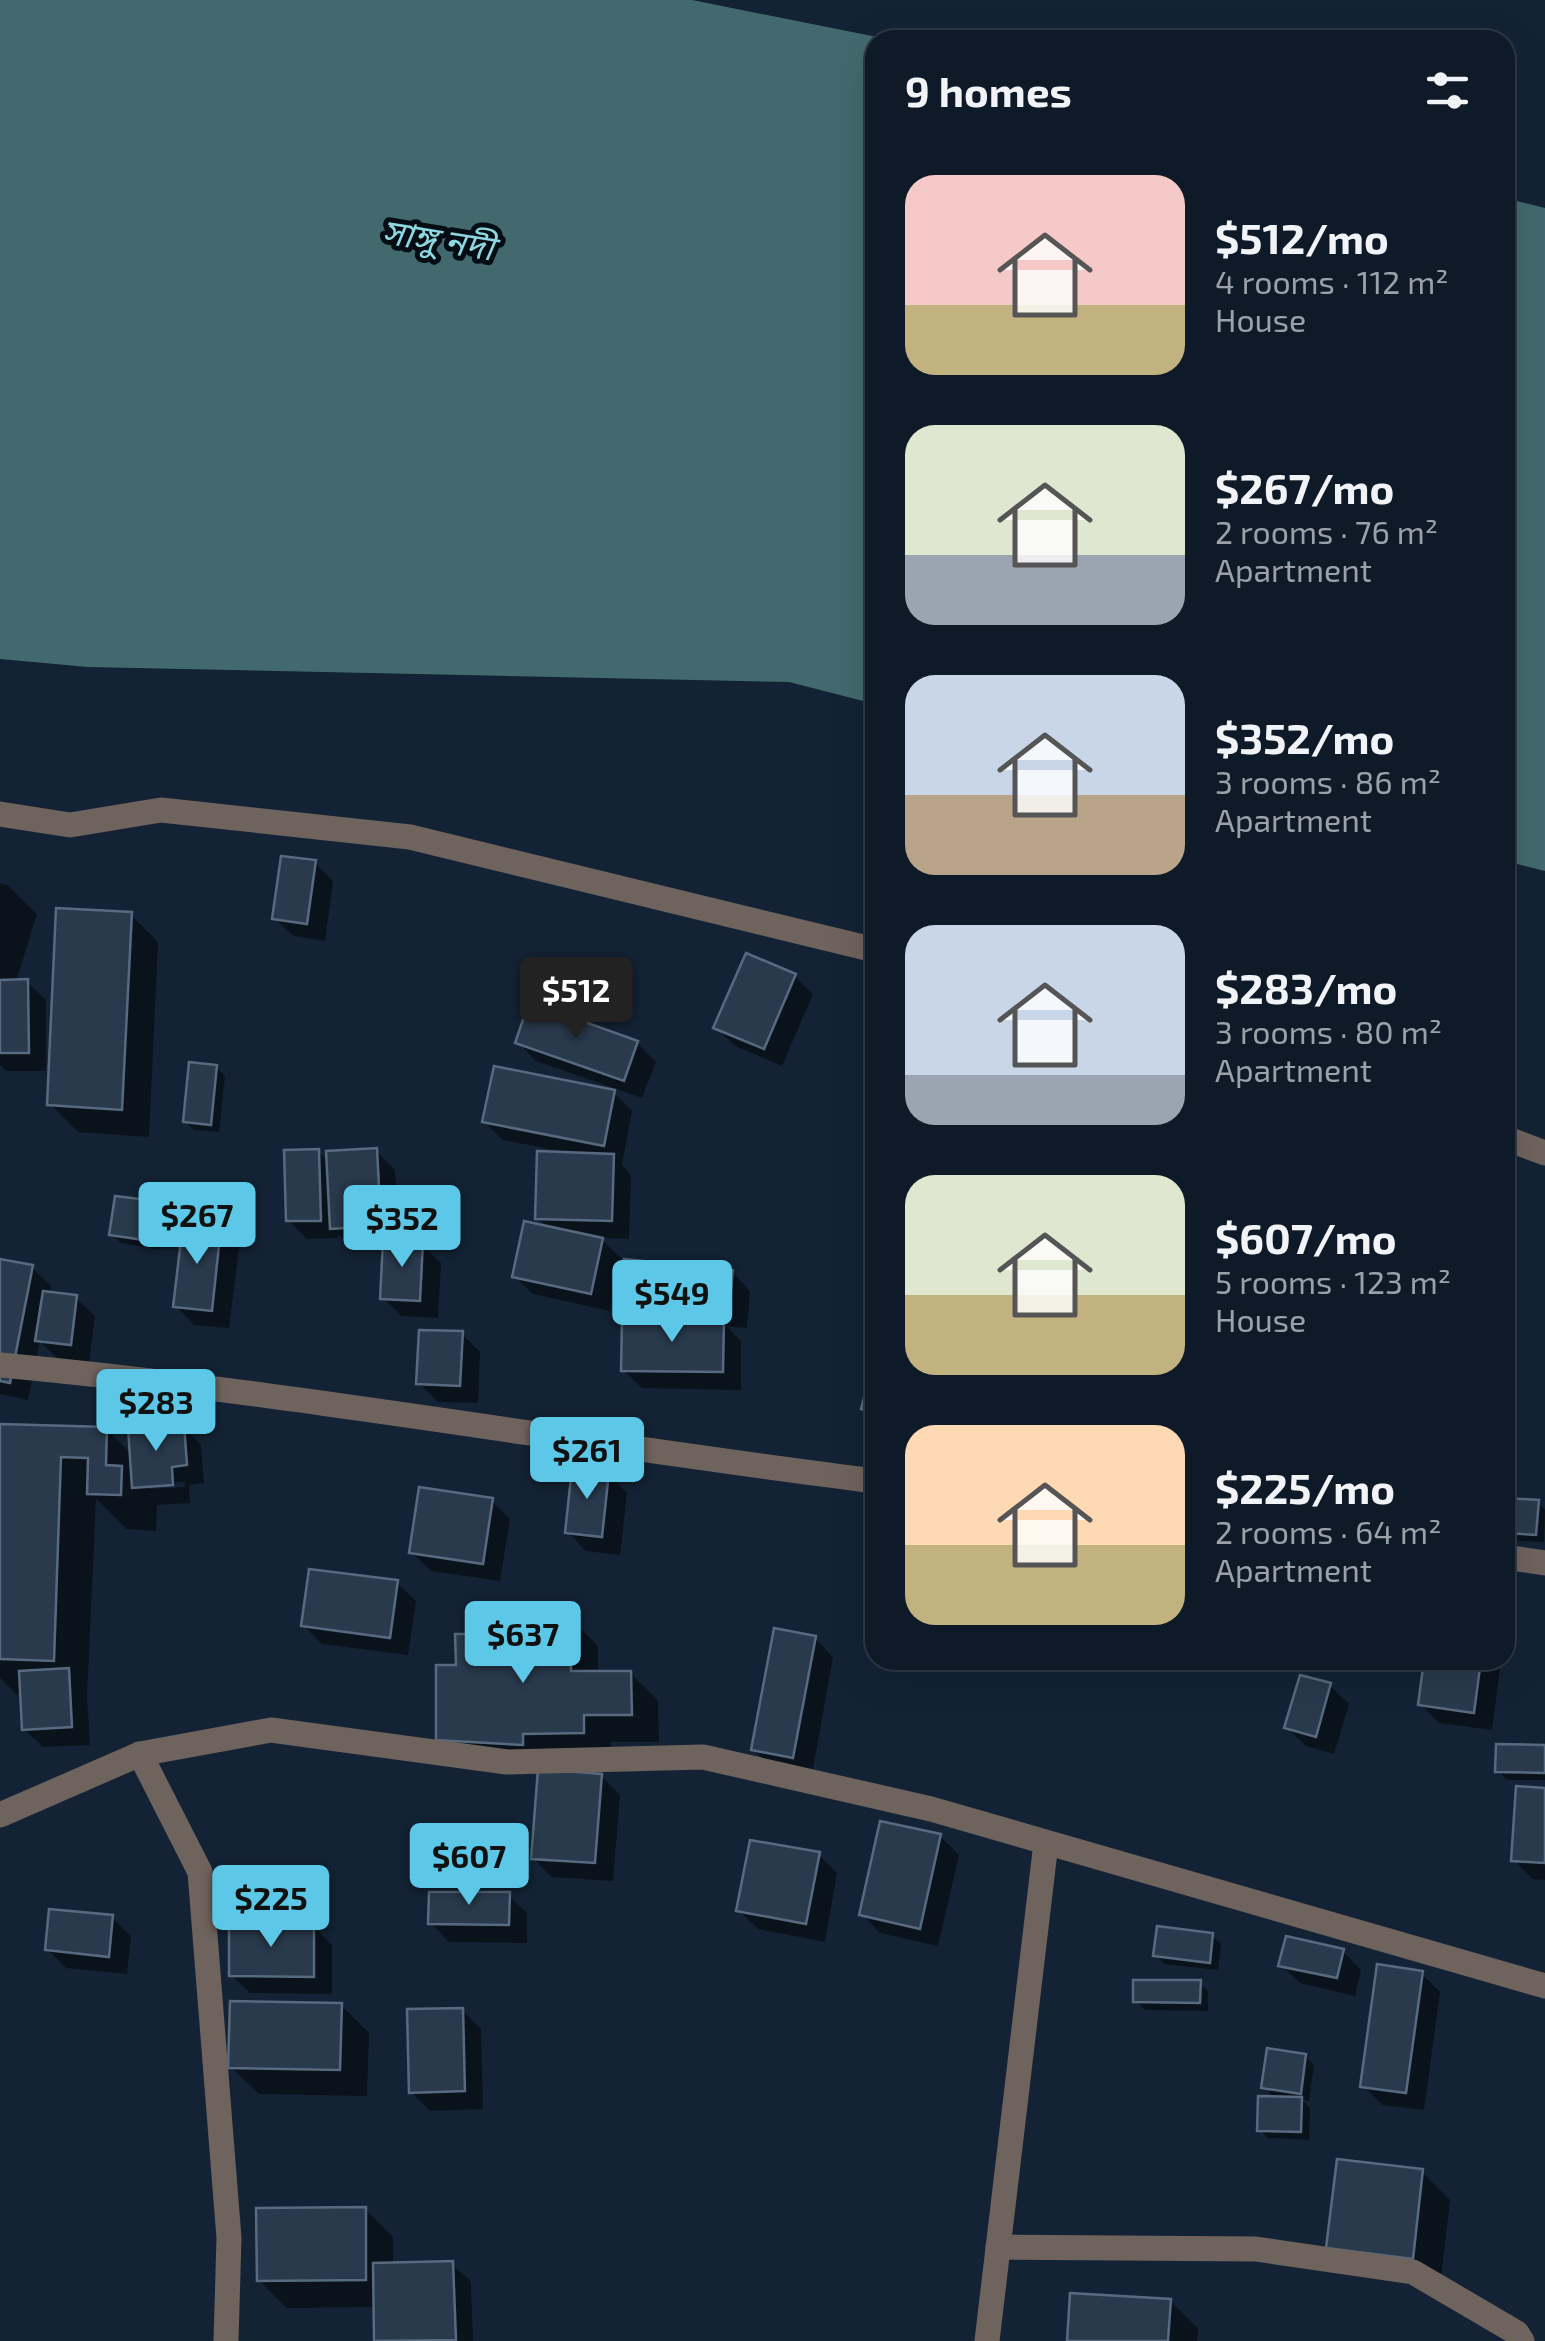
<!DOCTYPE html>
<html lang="en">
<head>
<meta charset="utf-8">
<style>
	body { margin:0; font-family:"Exo 2","Noto Sans Bengali",sans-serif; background:#172330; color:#f1f3f6; height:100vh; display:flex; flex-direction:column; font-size:38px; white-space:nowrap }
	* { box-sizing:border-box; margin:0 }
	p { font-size:32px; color:#9ba1a8 }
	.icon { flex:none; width:55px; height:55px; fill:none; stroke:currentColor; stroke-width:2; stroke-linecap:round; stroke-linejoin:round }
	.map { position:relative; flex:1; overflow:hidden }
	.details { position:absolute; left:865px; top:30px; width:650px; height:1640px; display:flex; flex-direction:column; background:#0e1a28; border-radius:30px; box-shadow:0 10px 40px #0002,0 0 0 2px #2e3845 }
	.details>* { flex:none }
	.price { position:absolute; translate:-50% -85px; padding:0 22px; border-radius:10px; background:#5cc7e7; color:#111; font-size:32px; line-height:65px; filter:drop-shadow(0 2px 5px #0008) }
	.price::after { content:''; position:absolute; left:50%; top:60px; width:30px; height:22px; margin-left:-15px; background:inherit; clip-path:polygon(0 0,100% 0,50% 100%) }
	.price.current { background:#222; color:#fff }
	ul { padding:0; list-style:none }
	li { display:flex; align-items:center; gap:30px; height:250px; padding:0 40px }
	li span { display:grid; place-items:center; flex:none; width:280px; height:200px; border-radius:30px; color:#555 }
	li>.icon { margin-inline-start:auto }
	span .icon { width:120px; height:120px; fill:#fffc; stroke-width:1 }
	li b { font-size:42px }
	h2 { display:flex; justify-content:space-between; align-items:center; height:120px; padding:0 40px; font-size:42px }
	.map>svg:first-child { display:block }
</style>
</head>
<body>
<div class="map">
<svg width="1545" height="2341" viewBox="0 0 1545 2341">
	<rect width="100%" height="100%" fill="#132335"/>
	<g fill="#426a6e">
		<polygon points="0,0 692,0 892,40 875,40 875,704 789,682 88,667 0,659"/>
		<polygon points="1505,198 1545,208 1545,871 1505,861"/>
	</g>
	<g fill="#0007" fill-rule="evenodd">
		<polygon points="315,863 333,881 325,941 293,936 274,918"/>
		<polygon points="0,883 9,886 37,914 16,982 27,982 46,1000 46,1071 6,1071 0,1065"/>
		<polygon points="130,914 158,942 149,1137 78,1132 50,1104"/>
		<polygon points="795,976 813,994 782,1066 735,1046 716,1028"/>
		<polygon points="518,1042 637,1043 656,1062 642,1098 536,1061"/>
		<polygon points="216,1067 225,1076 219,1132 194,1130 185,1121"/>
		<polygon points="614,1093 632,1111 622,1165 631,1175 629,1239 600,1238 621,1258 610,1311 533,1294 514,1276 548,1228 538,1218 561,1151 503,1140 485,1122"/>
		<polygon points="376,1151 395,1170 399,1244 422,1245 441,1263 438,1318 401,1316 383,1298 385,1244 351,1246 338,1234 338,1238 307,1239 288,1220 318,1152 329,1162"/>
		<polygon points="155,1204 164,1213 159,1249 121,1243 112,1234"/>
		<polygon points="220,1230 239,1248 229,1328 194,1325 176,1306"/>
		<polygon points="0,1261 32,1268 51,1286 50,1294 76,1298 95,1316 89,1363 57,1358 40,1341 28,1400 0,1394"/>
		<polygon points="732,1272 750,1291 747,1328 726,1326 741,1341 741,1390 642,1388 623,1370 645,1321 623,1298"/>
		<polygon points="462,1334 480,1352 478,1403 438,1402 419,1383"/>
		<path d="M0,1426L106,1429L133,1456L183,1426L201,1445L204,1483L189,1485L190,1503L157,1505L156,1531L126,1529L96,1499L87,1697L90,1745L43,1747L24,1729L23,1694H16L0,1678ZM185,1482V1487L149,1489V1484Z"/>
		<polygon points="608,1474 627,1493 620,1555 586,1551 568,1532"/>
		<polygon points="491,1500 510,1519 500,1581 431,1571 412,1553"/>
		<polygon points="1505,1501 1538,1503 1545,1510 1544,1542 1505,1540"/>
		<polygon points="397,1583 416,1601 408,1655 322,1644 303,1625"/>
		<polygon points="570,1618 598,1646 598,1673 630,1673 658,1701 659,1742 611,1742 611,1760 550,1772 601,1776 620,1795 613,1881 552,1877 533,1858 540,1771 467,1767 439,1739 458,1668 519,1636"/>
		<polygon points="815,1638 833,1657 812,1775 772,1768 753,1749"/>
		<polygon points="1427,1660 1501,1660 1492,1730 1439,1723 1421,1704"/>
		<polygon points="1330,1686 1349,1704 1334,1754 1306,1746 1287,1728"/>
		<polygon points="1545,1747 1545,1780 1507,1780 1498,1771"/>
		<polygon points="1545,1790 1545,1880 1532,1879 1514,1860"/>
		<polygon points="940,1836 959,1855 938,1946 880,1933 862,1914"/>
		<polygon points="819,1855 837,1873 825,1942 758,1929 739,1911"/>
		<polygon points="508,1895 527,1913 527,1943 449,1942 431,1923"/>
		<polygon points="112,1917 131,1936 127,1974 66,1968 47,1949"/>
		<polygon points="313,1926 332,1945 332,1994 250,1993 231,1975"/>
		<polygon points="1212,1936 1221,1944 1218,1970 1164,1964 1156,1955"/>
		<polygon points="1343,1951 1361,1970 1355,1996 1300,1983 1281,1965"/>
		<polygon points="1422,1974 1440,1992 1424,2110 1382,2105 1363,2086"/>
		<polygon points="1199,1983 1208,1991 1208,2011 1145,2010 1136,2001"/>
		<polygon points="341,2005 369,2033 367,2096 259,2094 231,2067"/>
		<polygon points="462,2010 481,2029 483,2109 430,2111 411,2092"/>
		<polygon points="1305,2056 1314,2065 1309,2101 1302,2100 1310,2108 1309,2140 1268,2138 1260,2130 1275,2099 1264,2087"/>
		<polygon points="1422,2172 1450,2200 1440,2286 1356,2276"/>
		<polygon points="365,2209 393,2237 393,2265 452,2264 471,2282 473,2341 377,2341 376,2307 287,2308 259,2280"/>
		<polygon points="1170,2301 1198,2329 1197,2341 1069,2341"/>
	</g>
	<g fill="#293a4d" stroke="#586a7f" stroke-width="2.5">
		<polygon points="281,856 316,860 307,924 272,919"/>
		<polygon points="56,908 132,912 122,1110 47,1105"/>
		<polygon points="746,953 796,974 764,1049 713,1028"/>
		<polygon points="28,979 29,1053 0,1053 0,980"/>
		<polygon points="529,1002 638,1041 624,1081 515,1043"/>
		<polygon points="189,1062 217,1065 211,1125 183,1122"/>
		<polygon points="494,1066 615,1090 604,1146 482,1122"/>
		<polygon points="377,1148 381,1226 330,1229 326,1151"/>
		<polygon points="319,1149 321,1221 286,1221 284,1150"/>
		<polygon points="537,1151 614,1154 612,1221 535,1219"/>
		<polygon points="115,1196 157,1201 151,1241 109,1235"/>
		<polygon points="524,1221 603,1238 591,1294 512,1277"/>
		<polygon points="183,1223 221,1227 212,1311 173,1307"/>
		<polygon points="383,1240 423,1242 420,1301 380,1299"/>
		<polygon points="0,1259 33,1265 10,1383 0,1381"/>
		<polygon points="624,1259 733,1270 729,1310 620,1299"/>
		<polygon points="43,1291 77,1295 71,1345 35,1341"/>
		<polygon points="622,1318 724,1320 723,1372 621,1371"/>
		<polygon points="419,1330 463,1331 460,1386 416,1384"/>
		<polygon points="875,1356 875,1412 861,1409"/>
		<polygon points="184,1423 187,1465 172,1467 173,1485 132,1488 128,1428"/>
		<polygon points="0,1424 107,1427 106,1465 122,1466 121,1495 87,1494 88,1458 61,1457 54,1661 0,1659"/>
		<polygon points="572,1468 609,1472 602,1537 565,1533"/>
		<polygon points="419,1487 493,1498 483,1564 409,1553"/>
		<polygon points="1505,1498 1539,1500 1536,1535 1505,1533"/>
		<polygon points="309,1569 398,1580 390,1638 301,1626"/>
		<polygon points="517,1616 571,1616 571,1671 631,1671 632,1715 584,1715 584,1733 523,1734 523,1745 436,1740 436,1665 456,1665 455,1634 516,1634"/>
		<polygon points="774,1628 816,1636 793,1758 751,1750"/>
		<polygon points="1424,1660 1481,1660 1474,1713 1418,1705"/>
		<polygon points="69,1668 72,1727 22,1730 19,1671"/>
		<polygon points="1300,1675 1331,1683 1316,1737 1284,1728"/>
		<polygon points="1496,1744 1545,1745 1545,1773 1495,1772"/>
		<polygon points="538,1769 602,1774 595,1863 531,1859"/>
		<polygon points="1516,1786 1545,1788 1545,1863 1511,1861"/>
		<polygon points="880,1821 941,1834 920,1929 859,1915"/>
		<polygon points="750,1840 820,1852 806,1924 736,1911"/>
		<polygon points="429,1892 510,1892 509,1925 428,1924"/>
		<polygon points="49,1909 113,1915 109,1957 45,1950"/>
		<polygon points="229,1923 314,1924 314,1977 229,1976"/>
		<polygon points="1157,1926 1213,1933 1210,1963 1153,1956"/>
		<polygon points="1286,1936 1344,1949 1337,1978 1278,1966"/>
		<polygon points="1377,1964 1423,1971 1406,2093 1360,2087"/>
		<polygon points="1133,1980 1201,1980 1200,2003 1133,2002"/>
		<polygon points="230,2001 342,2003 340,2070 228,2068"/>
		<polygon points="463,2008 465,2091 409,2093 407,2009"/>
		<polygon points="1267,2048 1306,2054 1301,2094 1261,2088"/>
		<polygon points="1258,2096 1302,2097 1301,2132 1257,2131"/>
		<polygon points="1337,2159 1423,2169 1413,2259 1326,2248"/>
		<polygon points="366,2207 366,2280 257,2281 256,2208"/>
		<polygon points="453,2261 456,2340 374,2341 373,2263"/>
		<polygon points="1070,2293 1171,2299 1168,2341 1067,2341"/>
	</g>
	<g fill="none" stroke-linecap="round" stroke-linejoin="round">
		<g stroke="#6f635d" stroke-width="25">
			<polyline points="0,814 70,825 161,810 410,837 875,950"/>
			<polyline points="1505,1138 1545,1153"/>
			<path d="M0,1365C293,1392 583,1445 875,1481"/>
			<polyline points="1505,1557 1545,1563"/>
			<polyline points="140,1754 200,1872 229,2238 226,2341"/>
			<polyline points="0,1815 140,1754 271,1730 507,1762 703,1757 931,1809 1545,1986"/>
			<polyline points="998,2247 1256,2249 1413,2272 1517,2333 1522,2341"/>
			<polyline points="987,2341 1046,1843"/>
		</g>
	</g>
	<g text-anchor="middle" stroke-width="10" stroke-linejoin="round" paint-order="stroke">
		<g font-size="35" font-style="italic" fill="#8dd8e0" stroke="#060c14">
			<text transform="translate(438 240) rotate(9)" y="12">সাঙ্গু নদী</text>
		</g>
	</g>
</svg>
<b class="price current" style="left:576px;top:1042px">$512</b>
<b class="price" style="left:197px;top:1267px">$267</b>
<b class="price" style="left:402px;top:1270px">$352</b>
<b class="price" style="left:672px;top:1345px">$549</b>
<b class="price" style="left:156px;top:1454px">$283</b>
<b class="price" style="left:587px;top:1502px">$261</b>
<b class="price" style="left:523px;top:1686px">$637</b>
<b class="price" style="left:469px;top:1908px">$607</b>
<b class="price" style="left:271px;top:1950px">$225</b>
<section class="details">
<h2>9 homes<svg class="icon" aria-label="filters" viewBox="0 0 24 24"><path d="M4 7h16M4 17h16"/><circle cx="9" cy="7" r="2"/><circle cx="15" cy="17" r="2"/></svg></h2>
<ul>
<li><span style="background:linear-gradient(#f6c9c9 65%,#c2b280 0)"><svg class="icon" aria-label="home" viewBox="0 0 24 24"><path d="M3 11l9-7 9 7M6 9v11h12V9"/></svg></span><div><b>$512/mo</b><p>4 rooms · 112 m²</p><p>House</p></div></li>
<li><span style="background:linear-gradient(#dfe7d0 65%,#9aa5b1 0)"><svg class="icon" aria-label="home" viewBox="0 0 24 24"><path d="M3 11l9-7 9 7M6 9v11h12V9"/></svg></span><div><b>$267/mo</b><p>2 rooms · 76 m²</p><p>Apartment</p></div></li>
<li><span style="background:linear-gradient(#c9d6e8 60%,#b9a48a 0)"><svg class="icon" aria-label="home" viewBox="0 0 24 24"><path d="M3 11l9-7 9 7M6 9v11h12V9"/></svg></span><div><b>$352/mo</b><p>3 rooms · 86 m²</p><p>Apartment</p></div></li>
<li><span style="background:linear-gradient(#c9d6e8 75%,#9aa5b1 0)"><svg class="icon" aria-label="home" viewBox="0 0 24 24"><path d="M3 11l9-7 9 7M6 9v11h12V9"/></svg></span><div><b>$283/mo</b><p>3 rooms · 80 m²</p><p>Apartment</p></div></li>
<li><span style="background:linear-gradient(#dfe7d0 60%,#c2b280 0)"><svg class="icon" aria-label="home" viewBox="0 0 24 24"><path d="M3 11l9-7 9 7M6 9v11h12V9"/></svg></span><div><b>$607/mo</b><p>5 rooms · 123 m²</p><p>House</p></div></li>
<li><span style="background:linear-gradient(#ffd9b3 60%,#c2b280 0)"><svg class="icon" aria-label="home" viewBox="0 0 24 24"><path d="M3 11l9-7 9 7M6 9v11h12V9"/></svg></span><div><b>$225/mo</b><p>2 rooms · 64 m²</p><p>Apartment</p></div></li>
</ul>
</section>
</div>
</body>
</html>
